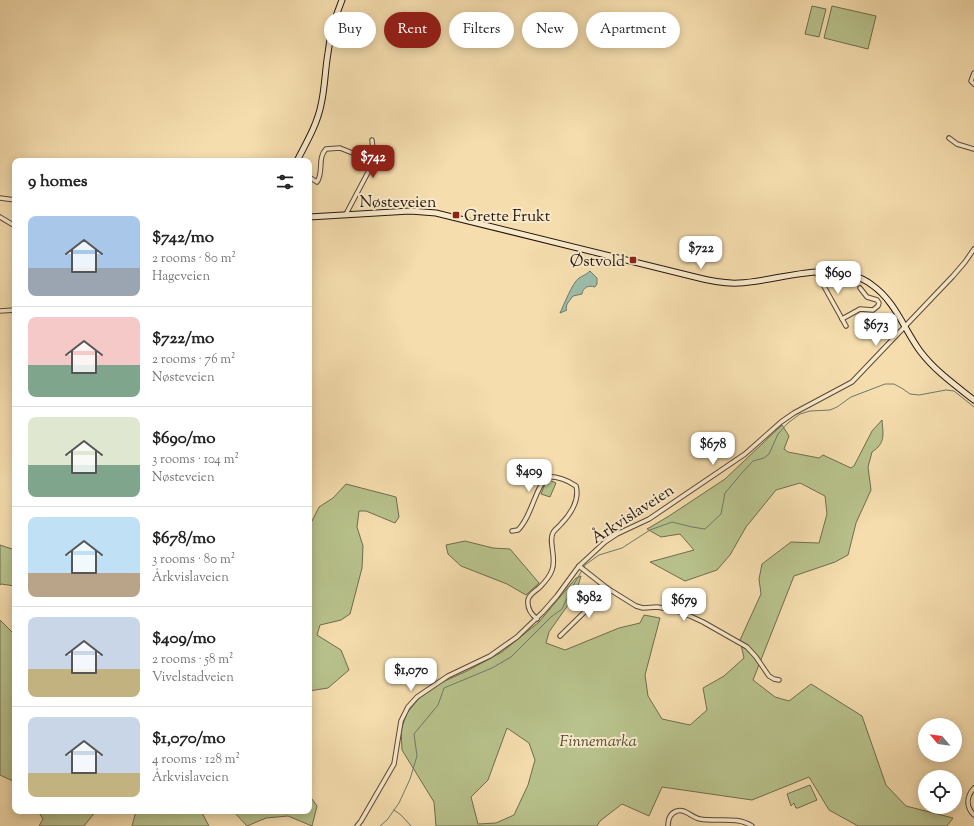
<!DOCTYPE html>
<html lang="en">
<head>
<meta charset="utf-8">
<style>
	body { margin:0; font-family:"Sorts Mill Goudy",serif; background:#f2f2f2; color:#222; height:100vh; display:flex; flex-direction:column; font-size:15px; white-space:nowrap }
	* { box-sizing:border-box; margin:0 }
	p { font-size:13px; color:#767676 }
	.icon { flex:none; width:22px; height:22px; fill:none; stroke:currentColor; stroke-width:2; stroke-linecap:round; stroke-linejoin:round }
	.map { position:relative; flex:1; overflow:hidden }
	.panel { position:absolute; left:12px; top:158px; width:300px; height:656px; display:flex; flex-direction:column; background:#fff; border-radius:8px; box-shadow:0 2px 10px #0003 }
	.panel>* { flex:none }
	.top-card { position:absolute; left:324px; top:12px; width:380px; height:36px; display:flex; gap:8px }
	.needle { width:26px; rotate:299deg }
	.buttons { position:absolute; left:918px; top:718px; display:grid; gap:8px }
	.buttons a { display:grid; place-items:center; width:44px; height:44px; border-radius:50%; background:#fff; box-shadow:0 2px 10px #0003; font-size:20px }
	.price { position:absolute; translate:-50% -34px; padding:0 9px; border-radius:8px; background:#fff; color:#222; font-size:13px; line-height:26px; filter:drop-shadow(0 1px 2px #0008) }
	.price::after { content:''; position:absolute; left:50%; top:24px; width:12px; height:9px; margin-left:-6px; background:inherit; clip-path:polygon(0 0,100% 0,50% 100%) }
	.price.active { background:#8f2418; color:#fff }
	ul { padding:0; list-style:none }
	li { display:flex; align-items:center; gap:12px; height:100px; padding:0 16px }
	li+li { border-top:1px solid #e0e0e0 }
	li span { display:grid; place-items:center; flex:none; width:112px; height:80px; border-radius:8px; color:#555 }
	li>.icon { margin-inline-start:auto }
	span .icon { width:48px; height:48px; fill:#fffc; stroke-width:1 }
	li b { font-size:17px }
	h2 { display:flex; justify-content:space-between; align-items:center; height:48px; padding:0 16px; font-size:17px }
	.pill { padding:0 14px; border-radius:18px; background:#fff; box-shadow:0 2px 10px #0003; font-size:14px; line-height:36px }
	.pill.active { background:#8f2418; color:#fff }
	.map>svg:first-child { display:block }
</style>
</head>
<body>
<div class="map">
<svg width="974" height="826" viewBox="0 0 974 826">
	<rect width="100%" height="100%" fill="#f5ddae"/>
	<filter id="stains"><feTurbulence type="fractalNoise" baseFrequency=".005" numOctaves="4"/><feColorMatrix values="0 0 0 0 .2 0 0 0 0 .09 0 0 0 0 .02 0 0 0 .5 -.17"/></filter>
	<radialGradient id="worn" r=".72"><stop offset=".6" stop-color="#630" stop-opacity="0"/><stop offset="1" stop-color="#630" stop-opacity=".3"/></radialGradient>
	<g fill="#b8c28c" stroke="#6f6c4e" fill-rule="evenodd">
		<polygon points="812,6 826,9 819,37 805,34"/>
		<polygon points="832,6 876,16 868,49 824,38"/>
		<path d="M882,420C883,434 886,443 872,452L868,467L871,490L856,523L848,555L835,562L794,576L753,680L775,697L789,701L811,684L862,716L886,785L906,806L953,818L947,826H858L829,810L809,777L752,800L662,787L649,816L622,804L600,821L597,826H436L434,802L402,750L401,730L407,713L421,696L438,684L467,671L502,652L539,622L576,578L581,576L575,595L549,632L546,643L565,650L619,628L640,623L644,615L660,618L645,675L648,696L662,719L690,725L707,710L703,688L724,676L744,658L740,640L761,594L759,579L762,564L791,542L819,543L827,514L825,496L800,483L776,490L746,527L730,555L717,570L685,581L650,562L694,550L680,534L661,537L647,529L669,516L725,479L782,425L789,436L784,449L788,452L819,458L823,455L851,468L854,466L872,431ZM507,728L529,743L535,760L528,785L514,815L496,823L478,824L471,797L488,780Z"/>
		<polygon points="547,479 556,483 550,497 541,494"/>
		<polygon points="346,484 396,497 399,517 395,523 366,511 359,511 357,527 363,546 362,568 350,614 341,620 320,625 317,635 341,650 349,670 328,688 309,691 309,527 319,507 333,498"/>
		<polygon points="465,541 493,548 510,549 539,583 526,595 507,584 461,566 448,554 446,545"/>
		<polygon points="0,545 15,550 15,586 1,584 0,585"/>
		<polygon points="0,620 15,635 15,782 0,775"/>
		<polygon points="810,785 817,800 798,808 796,808 794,803 791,806 787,794"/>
		<polygon points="309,795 317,806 312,826 288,816 266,818 247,826 233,811 309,811"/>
		<polygon points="38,811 96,811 84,826 39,826 43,819"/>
		<polygon points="136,811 201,811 209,826 132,826"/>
	</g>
	<path fill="#9cbca9" stroke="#6d7a6c" d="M590,271L597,278V284L595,287C589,285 583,287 582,294L573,296L567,304L566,309L567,310L560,313C564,305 572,283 579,278C582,276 586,275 590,271Z"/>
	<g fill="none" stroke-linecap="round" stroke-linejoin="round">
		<g stroke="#6d7a6c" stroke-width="1">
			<polyline points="394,810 401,815 411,826"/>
			<polyline points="380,826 387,820 399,803 410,779 417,756 414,734 438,705 444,688 492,668 511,657 551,617 562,609 573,586 585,565 599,555 622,548 650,530 672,522 692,527 705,529 721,514 725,493 741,474 753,461 764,458 769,454 778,434 788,423 800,414 810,411 830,410 837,407 851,397 885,384 894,384 903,389 910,394 919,395 946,390 954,391 974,407"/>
		</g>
		<defs>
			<g id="street">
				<polyline points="974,73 971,81 974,84"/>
				<polyline points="949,138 957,144 974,149"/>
				<path d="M309,177L317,182C324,172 317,158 326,149L340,148L355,154"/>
				<polyline points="0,198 15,200"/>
				<polyline points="346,214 374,161 372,140"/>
				<polyline points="0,217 15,226"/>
				<polyline points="816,272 846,326"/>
				<polyline points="0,311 15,310"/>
				<polyline points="842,319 860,309 873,310 878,306 879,303 877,300 867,297 860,288"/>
				<path d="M512,531L518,530C532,516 535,488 547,477C556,476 568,480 576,486C580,500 570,515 561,524C559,527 554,530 553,533C548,541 557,558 552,570C550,576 545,582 540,587C536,591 529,594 528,600C527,608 532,615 537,619"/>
				<polyline points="579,566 607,588 636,606 643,608 657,607 674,610 690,616 703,622 747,647 756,657 769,676 774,679 779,680"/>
				<polyline points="560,636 602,595 607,588"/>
				<path d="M974,788C966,797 966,807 974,815"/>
				<polyline points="357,826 361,821 394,764 401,721 408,707 417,697 448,676 490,656 517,637 543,612 557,596 579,566 605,542 617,534 649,519 745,454 781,422 794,413 852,382 953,276 965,262 974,249"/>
				<path d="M668,826C668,820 670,813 677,811C685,808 692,818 700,819C717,822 737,816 752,826"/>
			</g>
			<g id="secondary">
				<path d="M297,161C306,143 317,125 321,105C325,88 325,70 328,53C330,35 335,17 342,0"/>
				<path d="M309,217L410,211L436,213L691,276C706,280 723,284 739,283C781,281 835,257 872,285C895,301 904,329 920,351C935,371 955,385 974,400"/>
			</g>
		</defs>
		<use href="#street" stroke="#5a4838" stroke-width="5.5"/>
		<use href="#secondary" stroke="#261710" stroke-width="7"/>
		<use href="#street" stroke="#f8e9ca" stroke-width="3.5"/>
		<use href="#secondary" stroke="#f8e9ca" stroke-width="5"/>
	</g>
	<g fill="#8f2418" stroke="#f8e9ca" stroke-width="1.5">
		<rect x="452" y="211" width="8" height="8" rx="2"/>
		<rect x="629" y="256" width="8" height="8" rx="2"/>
	</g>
	<g text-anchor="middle" stroke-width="4" stroke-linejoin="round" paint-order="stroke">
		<g font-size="16" fill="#261710" stroke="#f8e9ca">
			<text x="398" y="207">Nøsteveien</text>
			<text transform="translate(632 513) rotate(-33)" y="6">Årkvislaveien</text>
		</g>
		<g font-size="16" fill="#261710" stroke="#f8e9ca" text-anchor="start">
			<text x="464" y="221">Grette Frukt</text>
			<text x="625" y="266" text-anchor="end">Østvold</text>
		</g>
		<g font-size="16" font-style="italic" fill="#524a35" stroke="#f8e9ca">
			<text x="598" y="746">Finnemarka</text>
		</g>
	</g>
	<rect width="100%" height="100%" filter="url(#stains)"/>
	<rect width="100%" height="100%" fill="url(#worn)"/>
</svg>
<div class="buttons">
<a><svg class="needle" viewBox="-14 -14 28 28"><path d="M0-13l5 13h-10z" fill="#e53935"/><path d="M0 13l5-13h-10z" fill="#767676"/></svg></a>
<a><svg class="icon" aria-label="locate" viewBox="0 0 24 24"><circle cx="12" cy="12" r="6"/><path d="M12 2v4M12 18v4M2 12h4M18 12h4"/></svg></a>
</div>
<b class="price active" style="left:373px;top:179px">$742</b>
<b class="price" style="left:701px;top:270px">$722</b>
<b class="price" style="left:838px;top:295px">$690</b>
<b class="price" style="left:876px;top:347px">$673</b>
<b class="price" style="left:713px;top:466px">$678</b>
<b class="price" style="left:529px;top:493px">$409</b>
<b class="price" style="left:589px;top:619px">$982</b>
<b class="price" style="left:684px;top:622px">$679</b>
<b class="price" style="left:411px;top:692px">$1,070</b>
<div class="top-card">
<a class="pill">Buy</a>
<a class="pill active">Rent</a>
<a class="pill">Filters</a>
<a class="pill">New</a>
<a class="pill">Apartment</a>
</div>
<section class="panel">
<h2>9 homes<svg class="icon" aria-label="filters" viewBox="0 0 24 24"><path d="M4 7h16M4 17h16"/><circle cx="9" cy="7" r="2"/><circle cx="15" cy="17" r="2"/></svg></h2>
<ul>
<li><span style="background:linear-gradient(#a9c7e8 65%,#9aa5b1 0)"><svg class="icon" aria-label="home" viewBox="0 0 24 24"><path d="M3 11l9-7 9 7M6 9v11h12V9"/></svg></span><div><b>$742/mo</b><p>2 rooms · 80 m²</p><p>Hageveien</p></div></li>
<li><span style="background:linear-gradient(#f6c9c9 60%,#7fa58c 0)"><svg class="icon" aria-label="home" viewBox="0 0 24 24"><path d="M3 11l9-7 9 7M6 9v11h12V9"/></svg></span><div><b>$722/mo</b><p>2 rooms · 76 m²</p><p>Nøsteveien</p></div></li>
<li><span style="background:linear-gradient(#dfe7d0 60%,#7fa58c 0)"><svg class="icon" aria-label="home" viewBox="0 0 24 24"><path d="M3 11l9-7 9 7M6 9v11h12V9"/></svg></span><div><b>$690/mo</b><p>3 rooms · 104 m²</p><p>Nøsteveien</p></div></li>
<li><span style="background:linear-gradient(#bfe0f5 70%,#b9a48a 0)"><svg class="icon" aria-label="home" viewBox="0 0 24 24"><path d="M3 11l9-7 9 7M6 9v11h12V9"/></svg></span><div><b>$678/mo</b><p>3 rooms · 80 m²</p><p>Årkvislaveien</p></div></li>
<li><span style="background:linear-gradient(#c9d6e8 65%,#c2b280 0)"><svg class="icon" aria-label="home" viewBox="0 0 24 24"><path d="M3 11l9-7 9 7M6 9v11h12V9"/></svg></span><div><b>$409/mo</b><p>2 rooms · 58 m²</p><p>Vivelstadveien</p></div></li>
<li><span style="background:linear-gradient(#c9d6e8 70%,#c2b280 0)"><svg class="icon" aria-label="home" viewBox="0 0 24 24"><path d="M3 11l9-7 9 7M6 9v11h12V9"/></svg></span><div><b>$1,070/mo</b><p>4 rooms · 128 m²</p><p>Årkvislaveien</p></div></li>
</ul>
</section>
</div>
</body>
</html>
